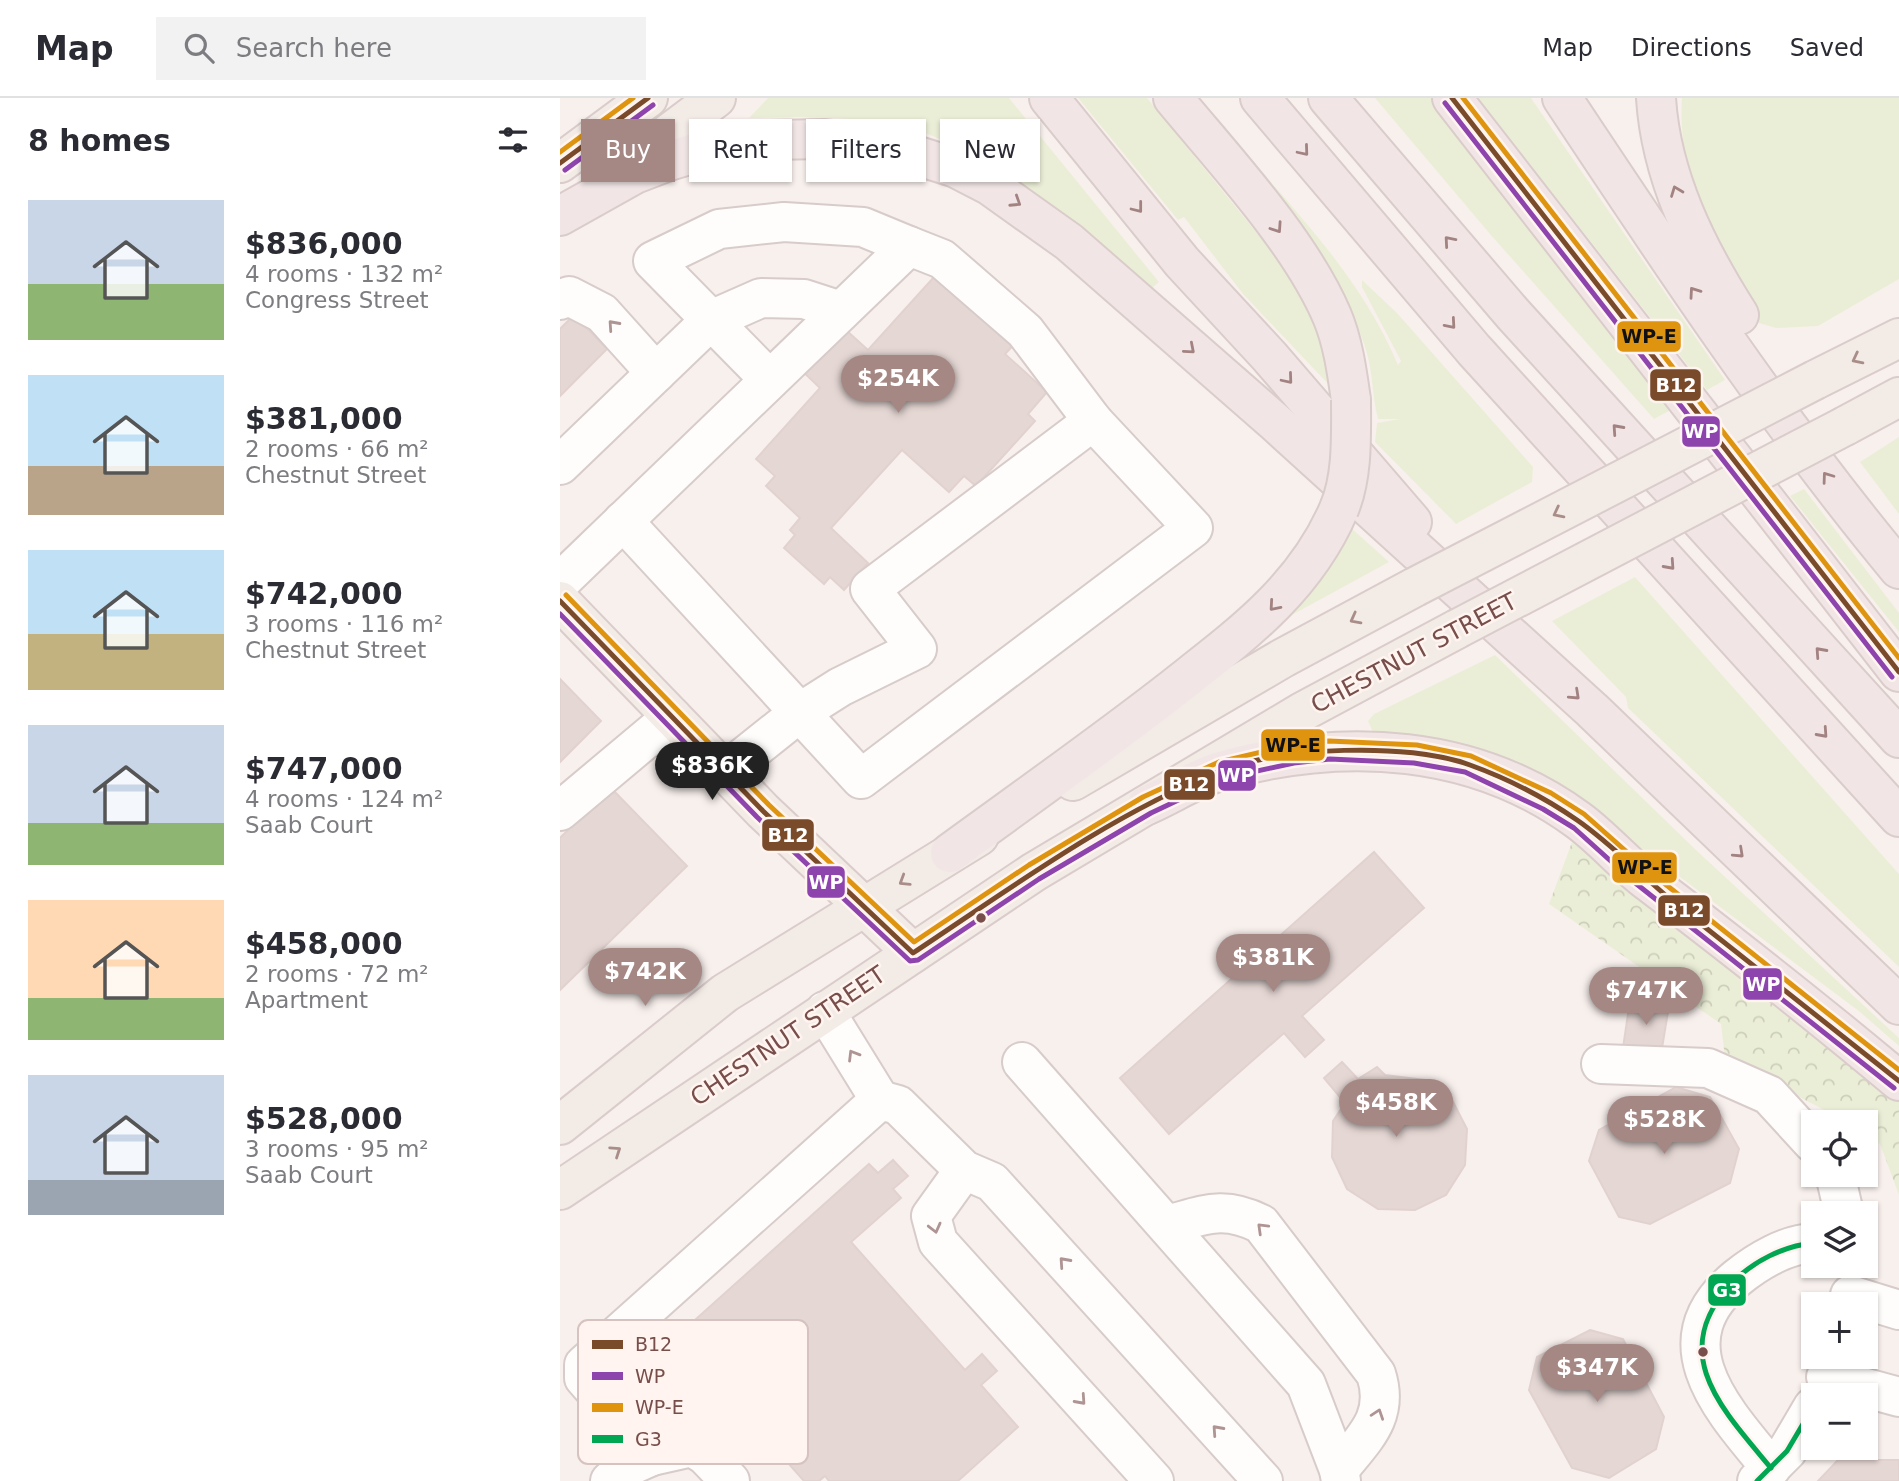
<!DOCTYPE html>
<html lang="en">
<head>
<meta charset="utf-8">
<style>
	body { margin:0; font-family:"DejaVu Sans",sans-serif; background:#f2f2f3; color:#2b2b33; height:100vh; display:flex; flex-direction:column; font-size:26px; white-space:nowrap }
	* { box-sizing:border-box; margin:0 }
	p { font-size:23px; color:#7c7c81 }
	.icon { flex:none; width:38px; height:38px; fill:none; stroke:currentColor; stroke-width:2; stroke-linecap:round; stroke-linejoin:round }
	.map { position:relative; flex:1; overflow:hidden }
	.side { display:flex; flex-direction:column; background:#fff; width:560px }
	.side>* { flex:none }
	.top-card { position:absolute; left:21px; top:21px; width:665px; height:63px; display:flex; gap:14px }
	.controls { position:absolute; left:1241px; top:1012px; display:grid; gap:14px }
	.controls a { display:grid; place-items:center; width:77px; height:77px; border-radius:0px; background:#fff; box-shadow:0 2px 5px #0004; font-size:35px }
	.price { position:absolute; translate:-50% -60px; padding:0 16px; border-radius:24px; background:#a58784; color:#fff; font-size:23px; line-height:46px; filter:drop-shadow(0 2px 4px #0008) }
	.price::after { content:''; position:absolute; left:50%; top:42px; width:21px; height:16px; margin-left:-10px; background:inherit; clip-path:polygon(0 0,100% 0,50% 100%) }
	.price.active { background:#222; color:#fff }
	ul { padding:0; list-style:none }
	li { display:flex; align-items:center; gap:21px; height:175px; padding:0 28px }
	li span { display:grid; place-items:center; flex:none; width:196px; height:140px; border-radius:0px; color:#555 }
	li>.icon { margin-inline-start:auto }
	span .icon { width:84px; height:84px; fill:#fffc; stroke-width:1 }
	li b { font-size:30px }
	h2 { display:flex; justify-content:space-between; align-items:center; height:84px; padding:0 28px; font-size:30px }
	.chip { padding:0 24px; border-radius:0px; background:#fff; box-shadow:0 2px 5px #0004; font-size:24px; line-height:63px }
	.chip.active { background:#a58784; color:#fff }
	header { display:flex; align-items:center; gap:42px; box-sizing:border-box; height:98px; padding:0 35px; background:#fff; border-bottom:2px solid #e1e1e2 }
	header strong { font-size:33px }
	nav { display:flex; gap:38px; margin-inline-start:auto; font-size:24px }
	.search { width:490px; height:63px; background:#f2f2f3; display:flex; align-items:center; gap:18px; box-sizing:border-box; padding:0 24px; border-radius:0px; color:#7c7c81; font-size:26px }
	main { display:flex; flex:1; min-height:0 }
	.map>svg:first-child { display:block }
</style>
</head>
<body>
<header>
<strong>Map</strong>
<div class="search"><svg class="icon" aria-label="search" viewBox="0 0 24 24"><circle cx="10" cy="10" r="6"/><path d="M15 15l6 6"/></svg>Search here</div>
<nav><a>Map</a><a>Directions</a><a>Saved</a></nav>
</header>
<main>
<section class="side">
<h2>8 homes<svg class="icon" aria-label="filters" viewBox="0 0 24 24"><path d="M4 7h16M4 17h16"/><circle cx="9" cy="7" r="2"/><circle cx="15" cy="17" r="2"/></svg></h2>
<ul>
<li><span style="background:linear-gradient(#c9d6e8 60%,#8fb573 0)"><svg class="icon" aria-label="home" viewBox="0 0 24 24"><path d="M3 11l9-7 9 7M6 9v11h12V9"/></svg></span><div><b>$836,000</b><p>4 rooms · 132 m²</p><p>Congress Street</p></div></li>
<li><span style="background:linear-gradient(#bfe0f5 65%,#b9a48a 0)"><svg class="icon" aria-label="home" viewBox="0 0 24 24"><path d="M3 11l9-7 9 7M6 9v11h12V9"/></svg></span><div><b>$381,000</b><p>2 rooms · 66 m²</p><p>Chestnut Street</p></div></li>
<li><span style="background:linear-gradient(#bfe0f5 60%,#c2b280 0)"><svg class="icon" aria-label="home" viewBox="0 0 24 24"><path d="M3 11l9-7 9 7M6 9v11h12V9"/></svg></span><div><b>$742,000</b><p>3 rooms · 116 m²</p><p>Chestnut Street</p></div></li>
<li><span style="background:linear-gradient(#c9d6e8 70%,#8fb573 0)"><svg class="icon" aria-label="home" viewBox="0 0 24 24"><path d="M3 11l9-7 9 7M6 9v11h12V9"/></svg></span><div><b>$747,000</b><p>4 rooms · 124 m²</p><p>Saab Court</p></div></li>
<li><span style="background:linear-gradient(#ffd9b3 70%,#8fb573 0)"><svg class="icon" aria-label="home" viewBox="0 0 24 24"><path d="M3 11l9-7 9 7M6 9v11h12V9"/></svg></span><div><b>$458,000</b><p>2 rooms · 72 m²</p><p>Apartment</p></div></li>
<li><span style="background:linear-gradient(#c9d6e8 75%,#9aa5b1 0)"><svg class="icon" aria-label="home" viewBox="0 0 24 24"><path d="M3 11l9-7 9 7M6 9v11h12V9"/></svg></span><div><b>$528,000</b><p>3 rooms · 95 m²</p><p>Saab Court</p></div></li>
</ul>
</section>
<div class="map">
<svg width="1339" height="1383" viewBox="0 0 1339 1383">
	<defs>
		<pattern id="forest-crowns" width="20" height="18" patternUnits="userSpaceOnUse" patternTransform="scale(1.75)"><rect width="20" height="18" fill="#ebeed7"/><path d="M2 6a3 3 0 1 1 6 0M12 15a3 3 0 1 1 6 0" fill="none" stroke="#cdceba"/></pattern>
	</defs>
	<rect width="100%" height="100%" fill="#f8f0ed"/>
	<g fill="#ebeed7">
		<path d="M208,0H449L599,184L592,190C550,156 507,125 464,94C431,72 397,44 358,33C303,18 246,18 189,20Z"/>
		<polygon points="518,0 587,0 732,178 765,248 772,290 683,196 624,119 618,122"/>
		<polygon points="815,0 877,0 1120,307 1094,321 930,136"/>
		<polygon points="918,0 971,0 1165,282 1147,292"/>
		<path d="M1122,0H1339V181L1258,228L1216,230L1199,225C1159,159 1116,80 1122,0Z"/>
		<path d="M697,68C751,130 806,190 838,267L841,263L802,189V182L837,215L973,369L972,384L896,426L815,344L817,325L840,321H818C812,299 813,274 806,252C784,182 740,127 697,68Z"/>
		<polygon points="1339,339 1339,416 1300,364"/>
		<polygon points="1244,391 1339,515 1339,534 1230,398"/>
		<polygon points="791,430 829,464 730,518 726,515 782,451"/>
		<polygon points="1075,479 1339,776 1339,869 1068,610 1066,599 992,523"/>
		<polygon points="935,557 1136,752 1339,940 1339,948 1300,914 1040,719 815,639 808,623 814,616"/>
	</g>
	<polygon fill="url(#forest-crowns)" points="1012,744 1339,997 1339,1097 1320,1046 1306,1036 1306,1024 1287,1024 1165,960 1161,926 989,806"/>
	<g fill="#e5d7d4" stroke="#e2d2cf" stroke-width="2">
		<polygon points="384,168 461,239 445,256 487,294 468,316 475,323 416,388 404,378 389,394 342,352 271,430 308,465 284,492 270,479 264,486 224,450 235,437 230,432 240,420 206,388 215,378 196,361 260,290 236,267 276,223 308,252"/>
		<polygon points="14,217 47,251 0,298 0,231"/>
		<polygon points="0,581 41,623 0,664"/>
		<polygon points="51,690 127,768 0,892 0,740"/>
		<polygon points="814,754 864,810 742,918 764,942 745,959 724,935 609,1036 560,980"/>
		<polygon points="1070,902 1109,908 1101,956 1063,950"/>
		<polygon points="782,964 798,981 817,969 825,977 865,982 891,1000 907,1031 905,1067 886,1097 855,1112 818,1111 787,1091 772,1059 773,1023 785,1005 764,980"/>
		<polygon points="1116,989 1150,999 1179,1051 1170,1085 1090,1126 1059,1119 1029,1063 1039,1032"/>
		<polygon points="333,1062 348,1078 333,1091 341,1100 291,1144 405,1272 422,1256 437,1273 421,1287 458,1329 398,1383 269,1383 265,1378 259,1383 244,1383 196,1329 211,1316 161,1261 118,1299 109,1290 94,1303 81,1289 97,1274 88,1264 309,1066 318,1075"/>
		<polygon points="1030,1232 1063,1241 1104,1319 1096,1351 1049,1380 1012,1370 969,1292 977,1259"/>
		<polygon points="1278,1362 1339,1362 1339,1383 1258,1383"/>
	</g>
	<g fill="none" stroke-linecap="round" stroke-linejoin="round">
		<defs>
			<g id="minor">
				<polyline points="349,148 382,161 465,233 533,323"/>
				<polyline points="0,202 9,198 42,215 96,275"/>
				<polyline points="0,367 151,222 201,200 244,201 281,213"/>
				<polyline points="63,423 301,681 633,430 533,323 310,491 357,551 280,589 239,615 165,674"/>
				<polyline points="0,484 349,148 303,129 224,124 159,131 93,163 210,282"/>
				<polyline points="0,713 112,619"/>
				<polyline points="265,913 320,1002"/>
				<polyline points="462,964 746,1286 779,1372 781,1383"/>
				<polyline points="1041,966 1148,970 1209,997 1253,1045"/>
				<polyline points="404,1072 371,1118 378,1144 594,1383"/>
				<polyline points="1275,1076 1284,1115"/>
				<path d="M607,1127C645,1117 663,1107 701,1126L816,1276C830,1319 804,1340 779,1372"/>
				<polyline points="1290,1197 1339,1212"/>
				<polyline points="1266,1279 1339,1299"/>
				<polyline points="92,1358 132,1349 145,1357 170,1383"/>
				<path d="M1211,1370C1163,1312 1099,1245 1177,1180C1198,1163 1227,1146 1253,1145"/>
				<polyline points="50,1383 65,1370 92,1358 24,1280 24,1267 320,1002 338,1007 404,1072 432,1084 703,1383"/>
				<polyline points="1197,1383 1227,1353 1253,1309"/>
			</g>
			<g id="major">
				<polyline points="0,65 88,0"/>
				<polyline points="47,82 156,0"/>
				<polyline points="1255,282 1339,240"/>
				<polyline points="1285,328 1339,299"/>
				<polyline points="0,503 203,713 353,855"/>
				<polyline points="513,683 723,560 855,489"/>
				<polyline points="0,1027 165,895 419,738"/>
				<polyline points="0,1092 474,774 742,614 897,531"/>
			</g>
			<g id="highway">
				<polyline points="489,0 622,164 709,258 852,424"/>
				<path d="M613,0C665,63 740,143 772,218C783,244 787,274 791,302"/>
				<polyline points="700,0 914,252 1339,719"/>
				<polyline points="768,0 953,216 1339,640"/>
				<polyline points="892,0 1339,574"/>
				<path d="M1002,0C1108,160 1216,323 1339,471"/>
				<path d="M1096,0C1101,79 1137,151 1179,217"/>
				<polyline points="0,118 75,76 109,63 145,52 210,42 265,41 330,49 396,70 429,87 509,144 716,325 1032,612 1339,907"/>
				<path d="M587,707C612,696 638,679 664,672C785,639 914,646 1018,722C1044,741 1064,766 1090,785C1174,849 1258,915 1339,983"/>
				<path d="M390,755C464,701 538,649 610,593C677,540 744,493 779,411"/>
			</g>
		</defs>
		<use href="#minor" stroke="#d7ccca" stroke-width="42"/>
		<use href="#major" stroke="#daccca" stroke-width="42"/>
		<use href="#highway" stroke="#daccca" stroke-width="42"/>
		<use href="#minor" stroke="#fefdfc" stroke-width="38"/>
		<use href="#major" stroke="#f3ebe6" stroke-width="38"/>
		<use href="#highway" stroke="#f1e6e5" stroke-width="38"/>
		<defs>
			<g id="major-bridge">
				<polyline points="855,489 1255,282"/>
				<polyline points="897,531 1285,328"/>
			</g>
			<path id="highway-bridge" d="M779,411C793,378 791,337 791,302"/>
		</defs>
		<use href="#major-bridge" stroke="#daccca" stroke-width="42" stroke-linecap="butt"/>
		<use href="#highway-bridge" stroke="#daccca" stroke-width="42" stroke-linecap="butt"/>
		<use href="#major-bridge" stroke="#f3ebe6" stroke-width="38"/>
		<use href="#highway-bridge" stroke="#f1e6e5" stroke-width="38"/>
		<defs>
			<g id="bus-1">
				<polyline points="892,0 1339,574"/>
				<polyline points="0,65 88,0"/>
				<path d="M0,503L203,713L353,855C451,790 550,717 660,673C721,649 847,644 910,667C946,680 985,700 1017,722C1052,746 1088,784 1122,811C1195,869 1267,926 1339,983"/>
			</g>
			<g id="bus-2">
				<polyline points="885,5 1332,579"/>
				<polyline points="5,72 93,7"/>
				<polyline points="0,516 197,719 350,863 358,862 479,781 591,715 665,680 734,665 770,661 854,665 905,674 983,711 1014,730 1074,784 1334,990"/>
			</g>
			<g id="bus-3">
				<polyline points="903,0 1339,560"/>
				<polyline points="0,54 73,0"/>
				<polyline points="6,497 209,707 354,844 469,767 583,699 659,664 731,647 769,643 857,647 911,658 991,695 1024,716 1085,770 1339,972"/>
			</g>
			<g id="bus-4">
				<path d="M1211,1370C1162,1311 1106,1255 1172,1185C1193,1163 1224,1148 1253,1145"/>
				<polyline points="1197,1383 1227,1353 1253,1309"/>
			</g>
		</defs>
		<use href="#bus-1" stroke="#fff4ef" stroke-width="10"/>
		<use href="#bus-2" stroke="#fff4ef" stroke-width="10"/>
		<use href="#bus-3" stroke="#fff4ef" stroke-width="10"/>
		<use href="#bus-4" stroke="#fff4ef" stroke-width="10"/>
		<use href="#bus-1" stroke="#7a4b2a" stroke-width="5"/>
		<use href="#bus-2" stroke="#8e44ad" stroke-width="5"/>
		<use href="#bus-3" stroke="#de940f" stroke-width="5"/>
		<use href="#bus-4" stroke="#00a651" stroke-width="5"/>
	</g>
	<defs><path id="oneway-chevron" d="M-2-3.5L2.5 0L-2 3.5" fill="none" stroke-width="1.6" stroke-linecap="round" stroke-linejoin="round" transform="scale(1.75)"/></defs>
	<g stroke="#a28381">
		<use href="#oneway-chevron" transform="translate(744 53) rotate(50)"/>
		<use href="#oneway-chevron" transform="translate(1116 93) rotate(-111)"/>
		<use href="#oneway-chevron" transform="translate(456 104) rotate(33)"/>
		<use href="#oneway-chevron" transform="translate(578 110) rotate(52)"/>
		<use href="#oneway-chevron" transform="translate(717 130) rotate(56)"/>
		<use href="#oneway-chevron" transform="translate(889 143) rotate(-131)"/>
		<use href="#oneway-chevron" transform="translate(1134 194) rotate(-125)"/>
		<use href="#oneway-chevron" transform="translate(891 226) rotate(49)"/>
		<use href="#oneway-chevron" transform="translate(630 251) rotate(41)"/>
		<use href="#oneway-chevron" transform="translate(728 281) rotate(50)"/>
		<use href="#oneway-chevron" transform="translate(1057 331) rotate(-132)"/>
		<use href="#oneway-chevron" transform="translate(1267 379) rotate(-126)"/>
		<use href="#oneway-chevron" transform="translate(1110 467) rotate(48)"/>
		<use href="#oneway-chevron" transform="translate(714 508) rotate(131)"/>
		<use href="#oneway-chevron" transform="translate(1260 554) rotate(-132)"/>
		<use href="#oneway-chevron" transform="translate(1015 597) rotate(43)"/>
		<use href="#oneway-chevron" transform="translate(1263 635) rotate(48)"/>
		<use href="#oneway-chevron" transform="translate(1179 755) rotate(43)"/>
	</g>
	<g stroke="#ae9492">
		<use href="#oneway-chevron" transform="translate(53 227) rotate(-132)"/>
		<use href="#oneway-chevron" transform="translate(293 957) rotate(-121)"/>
		<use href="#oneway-chevron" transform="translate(375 1130) rotate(76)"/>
		<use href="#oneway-chevron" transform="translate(702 1130) rotate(-136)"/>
		<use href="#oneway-chevron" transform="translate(504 1164) rotate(-132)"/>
		<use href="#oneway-chevron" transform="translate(521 1302) rotate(48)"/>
		<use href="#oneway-chevron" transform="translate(818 1316) rotate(-71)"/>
		<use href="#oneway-chevron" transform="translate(657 1332) rotate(-132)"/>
	</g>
	<g stroke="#a98d89">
		<use href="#oneway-chevron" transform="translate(1297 261) rotate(153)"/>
		<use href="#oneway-chevron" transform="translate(998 415) rotate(153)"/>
		<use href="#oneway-chevron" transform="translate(795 521) rotate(152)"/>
		<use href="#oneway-chevron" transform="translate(344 783) rotate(148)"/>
		<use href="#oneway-chevron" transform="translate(56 1053) rotate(-34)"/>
	</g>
	<g fill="#784e4b" stroke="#fff4ef" stroke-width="2.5">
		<circle cx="421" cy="820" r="6"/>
		<circle cx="1143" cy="1254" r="6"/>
	</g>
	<g text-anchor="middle" stroke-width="5" stroke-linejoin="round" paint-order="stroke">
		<g font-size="24" fill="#784e4b" stroke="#fff4ef">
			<text transform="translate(854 555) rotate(-28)" y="8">CHESTNUT STREET</text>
			<text transform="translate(228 938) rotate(-34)" y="8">CHESTNUT STREET</text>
		</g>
	</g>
	<rect x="18" y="1222" width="230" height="144" rx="10" fill="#fff4ef" stroke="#d6c2be" stroke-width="2"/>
	<rect x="32" y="1242" width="31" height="9" fill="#7a4b2a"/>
	<rect x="32" y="1274" width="31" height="8" fill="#8e44ad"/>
	<rect x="32" y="1305" width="31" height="9" fill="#de940f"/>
	<rect x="32" y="1337" width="31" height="8" fill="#00a651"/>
	<g font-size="19" fill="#784e4b">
		<text x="75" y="1253">B12</text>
		<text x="75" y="1285">WP</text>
		<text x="75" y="1316">WP-E</text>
		<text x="75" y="1348">G3</text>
	</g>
	<g stroke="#fff4ef" stroke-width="2.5">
		<rect x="1056" y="222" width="66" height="33" rx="7" fill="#de940f"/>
		<rect x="1089" y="270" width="53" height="34" rx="7" fill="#7a4b2a"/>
		<rect x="1121" y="317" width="40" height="33" rx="7" fill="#8e44ad"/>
		<rect x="700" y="630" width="66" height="34" rx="7" fill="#de940f"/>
		<rect x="657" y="661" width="40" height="33" rx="7" fill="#8e44ad"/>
		<rect x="603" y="670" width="53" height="33" rx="7" fill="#7a4b2a"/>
		<rect x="201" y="720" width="54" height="34" rx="7" fill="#7a4b2a"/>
		<rect x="1051" y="753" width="67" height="33" rx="7" fill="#de940f"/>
		<rect x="246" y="767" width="40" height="34" rx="7" fill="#8e44ad"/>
		<rect x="1097" y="796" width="54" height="33" rx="7" fill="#7a4b2a"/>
		<rect x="1182" y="869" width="41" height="34" rx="7" fill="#8e44ad"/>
		<rect x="1147" y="1175" width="40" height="34" rx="7" fill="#00a651"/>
	</g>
	<g font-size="19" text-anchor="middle" font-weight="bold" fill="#fff">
		<text x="1116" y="294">B12</text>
		<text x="1141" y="340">WP</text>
		<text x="677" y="684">WP</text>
		<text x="629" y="693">B12</text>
		<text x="228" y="744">B12</text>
		<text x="266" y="791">WP</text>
		<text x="1124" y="819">B12</text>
		<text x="1203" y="893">WP</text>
		<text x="1167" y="1199">G3</text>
	</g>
	<g font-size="19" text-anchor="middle" font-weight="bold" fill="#111">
		<text x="1089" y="245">WP-E</text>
		<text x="733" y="654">WP-E</text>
		<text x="1085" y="776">WP-E</text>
	</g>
</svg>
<div class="controls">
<a><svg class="icon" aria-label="locate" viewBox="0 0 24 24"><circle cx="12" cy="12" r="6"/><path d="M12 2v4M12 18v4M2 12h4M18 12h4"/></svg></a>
<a><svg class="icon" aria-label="layers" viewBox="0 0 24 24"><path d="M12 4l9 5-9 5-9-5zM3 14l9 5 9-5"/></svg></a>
<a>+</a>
<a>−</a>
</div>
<b class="price" style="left:338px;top:317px">$254K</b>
<b class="price active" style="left:152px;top:704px">$836K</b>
<b class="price" style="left:713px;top:896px">$381K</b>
<b class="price" style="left:85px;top:910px">$742K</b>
<b class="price" style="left:1086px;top:929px">$747K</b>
<b class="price" style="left:836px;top:1041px">$458K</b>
<b class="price" style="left:1104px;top:1058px">$528K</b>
<b class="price" style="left:1037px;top:1306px">$347K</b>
<div class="top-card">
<a class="chip active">Buy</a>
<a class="chip">Rent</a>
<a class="chip">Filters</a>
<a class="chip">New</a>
</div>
</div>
</main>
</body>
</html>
